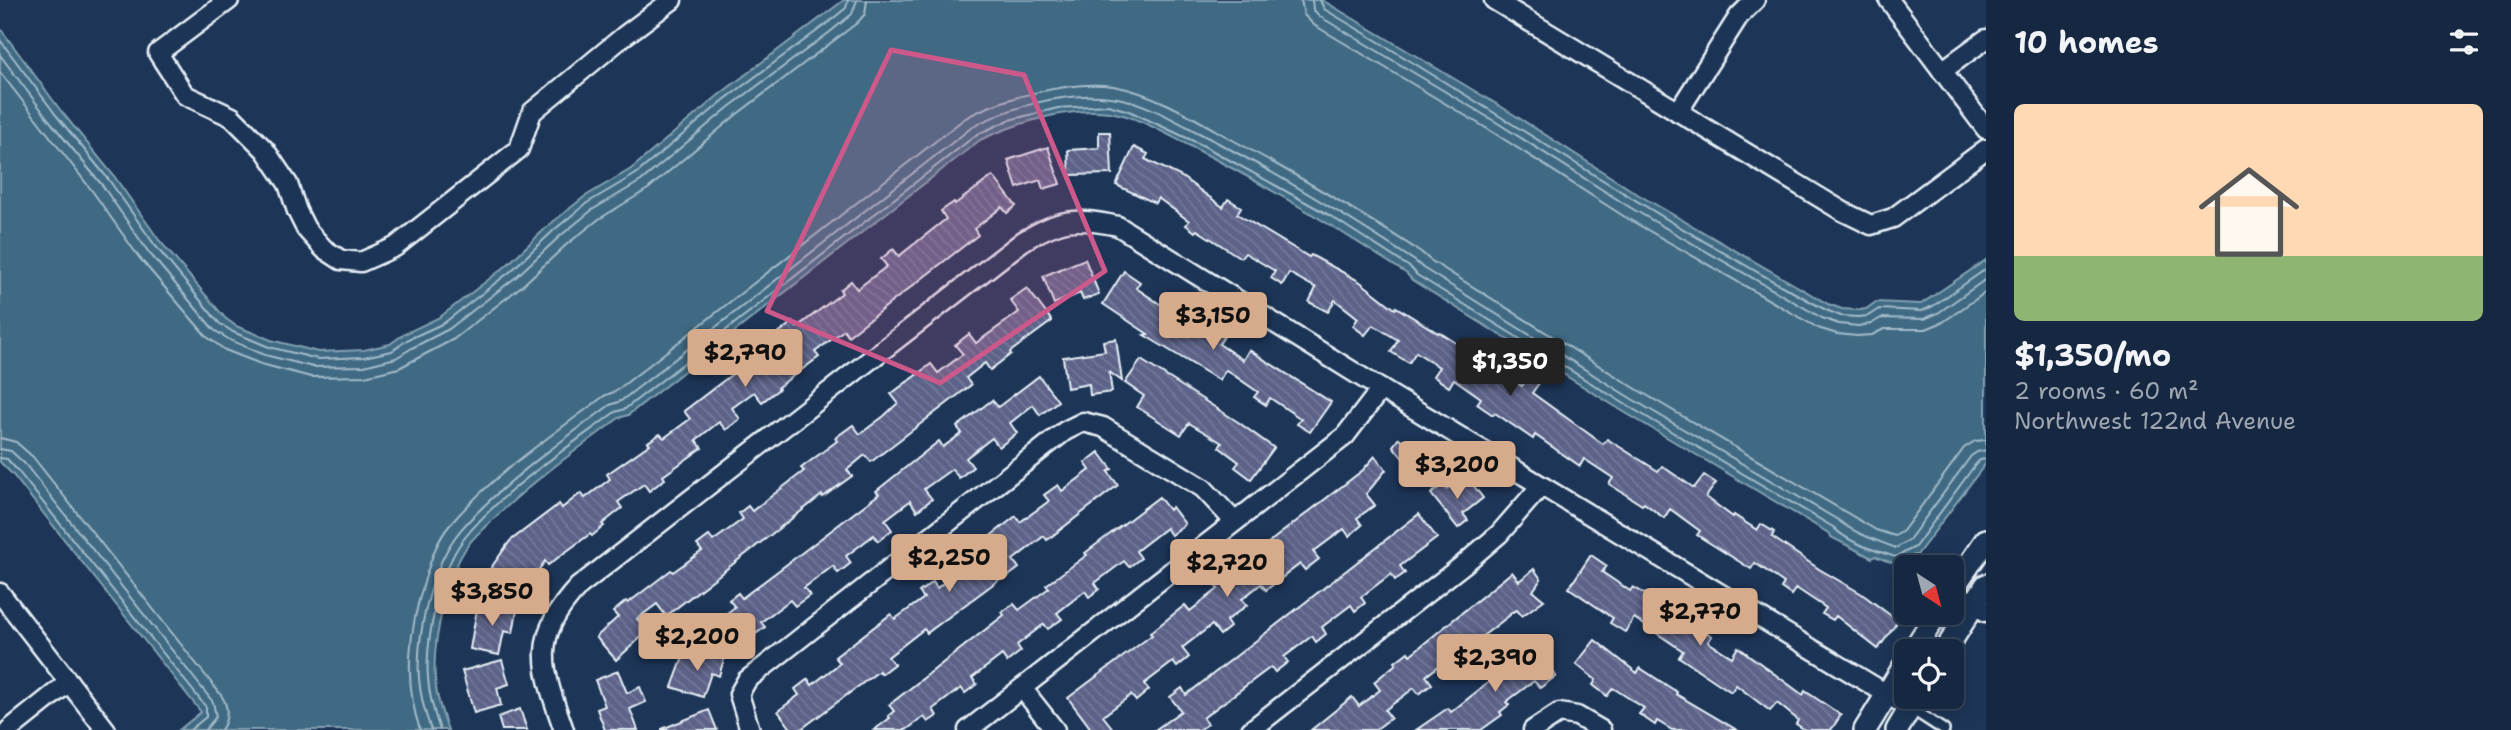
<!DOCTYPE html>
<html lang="en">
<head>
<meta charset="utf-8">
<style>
	body { margin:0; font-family:"Shantell Sans",sans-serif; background:#1f3048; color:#f1f3f6; height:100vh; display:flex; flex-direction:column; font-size:26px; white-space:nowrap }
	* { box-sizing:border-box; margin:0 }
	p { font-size:23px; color:#9ea6b1 }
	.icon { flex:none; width:38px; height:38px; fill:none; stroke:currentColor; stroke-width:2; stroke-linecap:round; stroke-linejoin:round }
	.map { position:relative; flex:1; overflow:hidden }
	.details { display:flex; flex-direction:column; background:#162841; width:525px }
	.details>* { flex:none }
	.needle { width:46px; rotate:144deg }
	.controls { position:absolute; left:1894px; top:555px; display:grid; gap:14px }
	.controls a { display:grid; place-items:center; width:70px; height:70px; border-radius:10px; background:#162841; box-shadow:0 4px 18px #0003,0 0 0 2px #35445a; font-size:35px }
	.price { position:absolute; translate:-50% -60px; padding:0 16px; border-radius:7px; background:#d6ab8b; color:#111; font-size:23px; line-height:46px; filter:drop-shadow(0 2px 4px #0008) }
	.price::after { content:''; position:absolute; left:50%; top:42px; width:21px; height:16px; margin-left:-10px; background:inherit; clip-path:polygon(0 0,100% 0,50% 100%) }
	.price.current { background:#222; color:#fff }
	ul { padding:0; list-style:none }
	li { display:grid; align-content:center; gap:14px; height:371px; padding:0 28px }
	li span { display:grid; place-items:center; height:217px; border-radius:10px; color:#555 }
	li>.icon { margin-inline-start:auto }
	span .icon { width:126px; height:126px; fill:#fffc; stroke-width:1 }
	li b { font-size:30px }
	h2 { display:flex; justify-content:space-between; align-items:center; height:84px; padding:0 28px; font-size:30px }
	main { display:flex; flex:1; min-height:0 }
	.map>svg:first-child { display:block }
</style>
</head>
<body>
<main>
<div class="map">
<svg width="1986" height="730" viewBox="0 0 1986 730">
	<defs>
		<pattern id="building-back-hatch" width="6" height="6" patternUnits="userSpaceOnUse" patternTransform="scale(1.75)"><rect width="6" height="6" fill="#5c6288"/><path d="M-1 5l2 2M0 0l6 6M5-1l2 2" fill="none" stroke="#73799a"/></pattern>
	</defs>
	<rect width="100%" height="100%" fill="#1d3557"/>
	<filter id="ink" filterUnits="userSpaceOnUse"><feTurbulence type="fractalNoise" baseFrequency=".0143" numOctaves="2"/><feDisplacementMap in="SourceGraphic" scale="14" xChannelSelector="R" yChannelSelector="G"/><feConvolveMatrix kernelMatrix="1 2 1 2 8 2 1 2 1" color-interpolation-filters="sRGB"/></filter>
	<g filter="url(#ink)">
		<path fill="#3f6b84" stroke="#83a1b2" stroke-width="2" d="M844,0H1322L1505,109L1639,195L1828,304L1842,309L1859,310L1866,309L1876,302L1921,304L1986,260V463L1917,555H1914C1900,568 1891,563 1875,556L1872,558L1831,537L1830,534L1624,412L1412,280L1407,274C1337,228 1266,185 1192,147C1166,134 1137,116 1109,112C1067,107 1017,123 980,140L628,415L619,418C579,448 538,477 502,511C490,522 477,533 468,545C447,575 432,642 435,678C436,696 442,713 448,730H179L201,712L13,475L0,462V28L61,111L114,176L159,240L225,318L236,326L271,340L318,352L364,350L390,344L404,334L440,317L506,266L549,225L584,197L631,169L720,94Z"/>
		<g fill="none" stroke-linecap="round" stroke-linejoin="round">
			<g stroke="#a4bbca" stroke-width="2">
				<polyline points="1301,0 1304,15 1314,25 1491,131 1625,217 1818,328 1837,334 1857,336 1872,335 1884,329 1926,329 1943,322 1986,292"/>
				<polyline points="1312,0 1313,9 1319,16 1496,122 1631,208 1822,318 1839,324 1858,326 1871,324 1881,318 1924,319 1938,313 1986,279"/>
				<path d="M1320,0L1324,9C1492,108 1654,218 1826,310L1841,316L1858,317L1868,316L1879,309L1922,311L1933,306L1986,269"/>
				<polyline points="0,40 56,115 109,180 154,244 219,323 233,332 269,347 318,359 364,357 392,351 407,340 444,323 511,271 554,230 587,203 636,174 724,100 825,25 846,8 848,0"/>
				<polyline points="0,55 49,120 102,185 147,250 214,330 230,340 265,355 313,367 364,366 396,358 412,348 449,329 516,277 559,237 592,210 641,181 729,107 830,32 852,14 857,0"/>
				<polyline points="0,72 93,192 138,256 207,337 225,350 261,364 311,377 365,376 399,368 454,339 523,285 566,245 599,219 648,189 736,115 857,23 865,14 867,0"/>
				<path d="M0,438L16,442L33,457L221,695C229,707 229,718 221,730"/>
				<polyline points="0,449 11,451 25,464 213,702 216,717 205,730"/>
				<polyline points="0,458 7,459 18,471 206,707 206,717 190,730"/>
				<path d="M420,730C403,679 409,630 425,579C431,560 436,542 449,526C492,475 551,436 604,396L616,391L964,119C999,98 1072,80 1113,86C1154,93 1194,118 1229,138C1295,174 1358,211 1421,252L1430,260L1638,390L1876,530L1895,536L1903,531L1964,448L1975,441L1986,440"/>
				<path d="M431,730C425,713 420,696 419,678C416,636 431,570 456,536C465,523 478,512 489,501C527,466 568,436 610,405L621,401L971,128C1008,107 1067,91 1110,97C1141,100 1172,119 1199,133C1274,171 1345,215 1415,261L1423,268L1632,399L1838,520C1855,534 1876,540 1896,548L1909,540L1971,456L1977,452L1986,450"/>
				<path d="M440,730C434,713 429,696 428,678C425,640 440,570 463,540C499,493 567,448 615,412L625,409L976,135L1009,120L1058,108L1108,105L1129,111L1204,146L1329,215L1411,268L1417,275L1628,406L1833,527C1848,543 1876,551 1896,557L1915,547L1975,465L1980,460L1986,459"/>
			</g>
		</g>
		<g fill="url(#building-back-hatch)" stroke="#e8f1f8" stroke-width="2">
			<polygon points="1099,132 1110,132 1112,174 1069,175 1068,150 1099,148"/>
			<polygon points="1048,147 1060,184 1043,189 1040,180 1017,188 1008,160"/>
			<polygon points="1134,147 1148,154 1145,159 1182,177 1223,207 1228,199 1241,207 1237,214 1309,257 1311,255 1359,281 1395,309 1396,307 1438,333 1439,332 1522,386 1533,369 1544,376 1532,393 1603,444 1607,439 1658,471 1662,466 1694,488 1704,475 1716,483 1706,497 1733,517 1734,515 1757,530 1761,524 1774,532 1772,537 1819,569 1862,594 1898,621 1878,649 1836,616 1833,620 1822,614 1826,608 1796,588 1791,595 1781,588 1784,583 1755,563 1751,569 1697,535 1700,531 1670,509 1664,518 1644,503 1642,505 1609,484 1613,478 1584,459 1580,466 1535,435 1533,439 1495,413 1493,415 1477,404 1481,398 1454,379 1449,387 1433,376 1439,367 1416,352 1409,363 1391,352 1398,340 1373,325 1365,335 1353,326 1358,318 1335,300 1328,312 1309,302 1316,288 1289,273 1282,285 1271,278 1275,271 1245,253 1241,258 1197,230 1195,232 1186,225 1189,221 1158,198 1155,203 1116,185"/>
			<polygon points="993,176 1016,206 1007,213 1002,207 974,229 978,235 848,336 844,330 815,352 819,357 778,387 779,389 762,402 754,392 732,408 740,419 726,430 719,422 696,440 702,448 663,476 665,479 649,491 644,484 618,502 622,508 602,524 604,526 592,536 590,534 548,565 545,561 527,587 518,581 507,596 483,579 510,541 559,504 562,508 581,493 585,498 610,479 607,474 650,444 648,442 660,434 664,438 690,419 684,411 761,352 758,348 793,322 797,327 842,293 840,290 851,281 857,289 887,266 881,259 893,249 899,256 946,219 941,211 954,202 955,204"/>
			<polygon points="1085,259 1099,294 1083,300 1080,293 1054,304 1043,276"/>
			<polygon points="1124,271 1140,282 1136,288 1163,306 1166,300 1184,310 1179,317 1206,331 1210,325 1225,335 1219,344 1243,360 1249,350 1331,402 1310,432 1297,424 1301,419 1270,398 1266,405 1254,397 1258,392 1226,370 1219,380 1144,335 1148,334 1103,304"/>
			<polygon points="1027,288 1052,321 1010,352 1011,354 990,370 985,363 966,378 971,385 871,462 865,455 847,470 852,476 823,497 822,495 666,616 657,604 637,619 648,631 616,660 596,637 618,617 613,612 626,601 628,603 671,570 673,572 702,551 697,545 709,536 713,541 743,519 739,513 748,506 752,511 804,471 801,468 837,441 835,438 853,425 860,434 884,416 898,403 891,394 931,364 938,373 963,354 955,345 969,334 976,343 1019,312 1010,300"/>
			<polygon points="1116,339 1122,381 1109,372 1112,392 1090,395 1089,384 1067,388 1063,357 1105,351 1103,341"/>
			<polygon points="1141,360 1238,422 1274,448 1251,479 1235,467 1239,462 1219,447 1222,443 1189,423 1181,435 1137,407 1144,396 1125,383"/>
			<polygon points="1039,376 1058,401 1040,415 1033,405 1010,423 1017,433 999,447 992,438 966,458 973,467 959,478 952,469 924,489 932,499 917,511 910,501 885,520 892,530 878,541 874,535 846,556 851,563 838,573 833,566 804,588 810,595 795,606 790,600 761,622 765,627 734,650 714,623 735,607 729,600 738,593 742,598 799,555 879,494 876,491 939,441 943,447 962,433 957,427 992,400 998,407"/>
			<polygon points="1399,438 1419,453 1409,466 1393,446"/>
			<polygon points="1099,452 1112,469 1108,472 1118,485 1047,540 1044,536 1013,560 1019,568 1006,578 1004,576 927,633 924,629 888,657 894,664 881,674 879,671 800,730 792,730 778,711 799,695 795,689 808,679 812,685 840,663 835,657 891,614 895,619 924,598 919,592 933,582 937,588 965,566 960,560 1016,516 1020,522 1049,501 1044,495 1058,485 1062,491 1090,470 1085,463"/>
			<polygon points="1375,456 1386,470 1366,494 1375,505 1357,518 1362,525 1349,536 1344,529 1313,552 1319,559 1305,570 1300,564 1266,590 1261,584 1242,599 1247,605 1226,621 1230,627 1220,635 1212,625 1182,648 1189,657 1177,667 1173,662 1144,684 1149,690 1136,701 1131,695 1103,716 1114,730 1092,730 1068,698 1152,635 1150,633 1185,605 1190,611 1218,589 1214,583 1229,572 1234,578 1254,562 1250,557 1363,470"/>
			<polygon points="1458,480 1463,487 1470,481 1483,498 1463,514 1468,520 1458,528 1431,494 1443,484 1447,489"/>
			<polygon points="1159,497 1169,510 1172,507 1185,524 1171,535 1166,528 1136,551 1141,558 1129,567 1124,561 1095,583 1099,589 1089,597 1085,591 1057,613 1062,619 1048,629 1044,624 1017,645 1021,651 1007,662 1002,655 972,678 977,684 965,693 961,688 933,709 937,716 928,722 924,717 906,730 874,730 890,718 888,716 894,711 889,705 1004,615 1002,612 1014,604 1019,610 1049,588 1046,585 1087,555 1085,553"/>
			<polygon points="1419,514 1437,538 1400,566 1405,573 1395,580 1391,574 1361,597 1365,603 1355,611 1351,605 1322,627 1326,634 1316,642 1312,636 1284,657 1288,662 1275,672 1271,667 1203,718 1208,724 1199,730 1155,730 1181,711 1170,697 1182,688 1186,695"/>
			<polygon points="1591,555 1607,566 1602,572 1630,591 1633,587 1675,611 1712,636 1708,642 1732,657 1738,647 1803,695 1805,691 1841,715 1831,730 1805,730 1796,724 1798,720 1777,703 1770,711 1736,685 1731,692 1679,657 1683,651 1634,618 1625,632 1610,623 1613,618 1569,588"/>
			<polygon points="1534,569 1541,579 1533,591 1544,600 1522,616 1517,610 1510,613 1510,615 1466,649 1468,652 1453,663 1449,658 1426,676 1432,684 1419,694 1414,688 1385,710 1391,718 1375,730 1311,730 1352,697 1359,706 1380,690 1374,682 1396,664 1395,662 1408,652 1410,655 1512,572 1519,581"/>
			<polygon points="478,603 517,610 513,633 504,631 499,655 470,649"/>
			<polygon points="1595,640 1637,673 1640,668 1677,692 1676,694 1737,730 1672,730 1657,721 1655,725 1639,714 1644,708 1613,688 1607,696 1593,685 1596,680 1576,664"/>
			<polygon points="1532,645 1556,676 1540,688 1534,681 1506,702 1509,705 1500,712 1502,715 1481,730 1416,730 1448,708 1451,712 1499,674 1497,671"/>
			<polygon points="685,652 701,658 704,652 724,659 719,676 711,673 703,697 672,687"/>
			<polygon points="502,660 509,684 497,688 501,705 474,713 462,671"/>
			<polygon points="618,671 627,693 640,687 646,702 630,709 638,730 605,730 597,709 605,706 595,680"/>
			<polygon points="520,709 527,730 502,730 498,717"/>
			<polygon points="709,710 717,730 662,730 662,729"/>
		</g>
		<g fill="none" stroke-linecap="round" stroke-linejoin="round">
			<defs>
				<polyline id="service" points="1910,708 1944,730"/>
				<g id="minor">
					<polyline points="229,0 158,53 185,95 232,117 265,150 288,184 297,211 306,229 324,249 341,260 361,262 395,247 519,149 532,112 624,36 672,0"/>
					<polyline points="1494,0 1842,211 1871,225 1893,218 1986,149"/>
					<polyline points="1889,0 1986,129"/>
					<polyline points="1942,71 1986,39"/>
					<polyline points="1678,112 1739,16 1755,0"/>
					<polyline points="1952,590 1986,612"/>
					<polyline points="0,593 106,730"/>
					<polyline points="1022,688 1055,730"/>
					<polyline points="9,730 69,682"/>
					<path d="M564,730C542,668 530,638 579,586L1023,241C1062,218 1074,217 1118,226L1381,389L1910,708"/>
					<polyline points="750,730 739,694 747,680 1065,431 1083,422 1103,427 1203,488 1234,521"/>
					<polyline points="968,730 1345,436 1381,389"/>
					<polyline points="1251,730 1464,564 1499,534 1541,486"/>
					<polyline points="1533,730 1559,713 1577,716 1601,730"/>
				</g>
				<g id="tertiary">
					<polyline points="1951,591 1986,540"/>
					<polyline points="1913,651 1938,612"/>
					<polyline points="1945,651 1986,585"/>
					<polyline points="1865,730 1906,663"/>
					<polyline points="1897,730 1917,696"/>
				</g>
			</defs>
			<use href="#service" stroke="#e8f1f8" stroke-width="14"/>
			<use href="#minor" stroke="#e8f1f8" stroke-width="23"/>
			<use href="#tertiary" stroke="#e8f1f8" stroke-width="26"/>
			<use href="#service" stroke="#1d3557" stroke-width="9"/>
			<use href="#minor" stroke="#1d3557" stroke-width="18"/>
			<use href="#tertiary" stroke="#1d3557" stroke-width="21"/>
		</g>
	</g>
	<path fill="#cd598a" fill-opacity="0.2" stroke="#cd598a" stroke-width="5" stroke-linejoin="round" d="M891,50L1024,75L1105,271L940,383L767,311Z"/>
</svg>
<div class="controls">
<a><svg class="needle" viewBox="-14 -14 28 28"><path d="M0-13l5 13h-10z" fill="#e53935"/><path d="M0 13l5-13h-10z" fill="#9ea6b1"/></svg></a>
<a><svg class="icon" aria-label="locate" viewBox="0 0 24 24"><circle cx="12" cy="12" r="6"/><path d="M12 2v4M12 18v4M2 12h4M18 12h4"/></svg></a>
</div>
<b class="price" style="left:1213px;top:352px">$3,150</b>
<b class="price" style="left:745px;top:389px">$2,790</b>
<b class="price current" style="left:1510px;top:398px">$1,350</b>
<b class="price" style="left:1457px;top:501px">$3,200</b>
<b class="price" style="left:949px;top:594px">$2,250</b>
<b class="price" style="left:1227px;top:599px">$2,720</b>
<b class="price" style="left:492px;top:628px">$3,850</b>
<b class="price" style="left:1700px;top:648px">$2,770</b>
<b class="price" style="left:697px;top:673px">$2,200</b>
<b class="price" style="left:1495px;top:694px">$2,390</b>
</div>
<section class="details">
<h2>10 homes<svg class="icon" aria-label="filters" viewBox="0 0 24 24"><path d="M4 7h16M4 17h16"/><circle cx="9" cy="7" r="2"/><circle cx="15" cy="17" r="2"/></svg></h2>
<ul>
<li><span style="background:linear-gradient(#ffd9b3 70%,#8fb573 0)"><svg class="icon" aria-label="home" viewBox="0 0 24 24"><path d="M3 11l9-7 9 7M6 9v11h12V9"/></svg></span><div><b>$1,350/mo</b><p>2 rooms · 60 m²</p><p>Northwest 122nd Avenue</p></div></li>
</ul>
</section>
</main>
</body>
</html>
